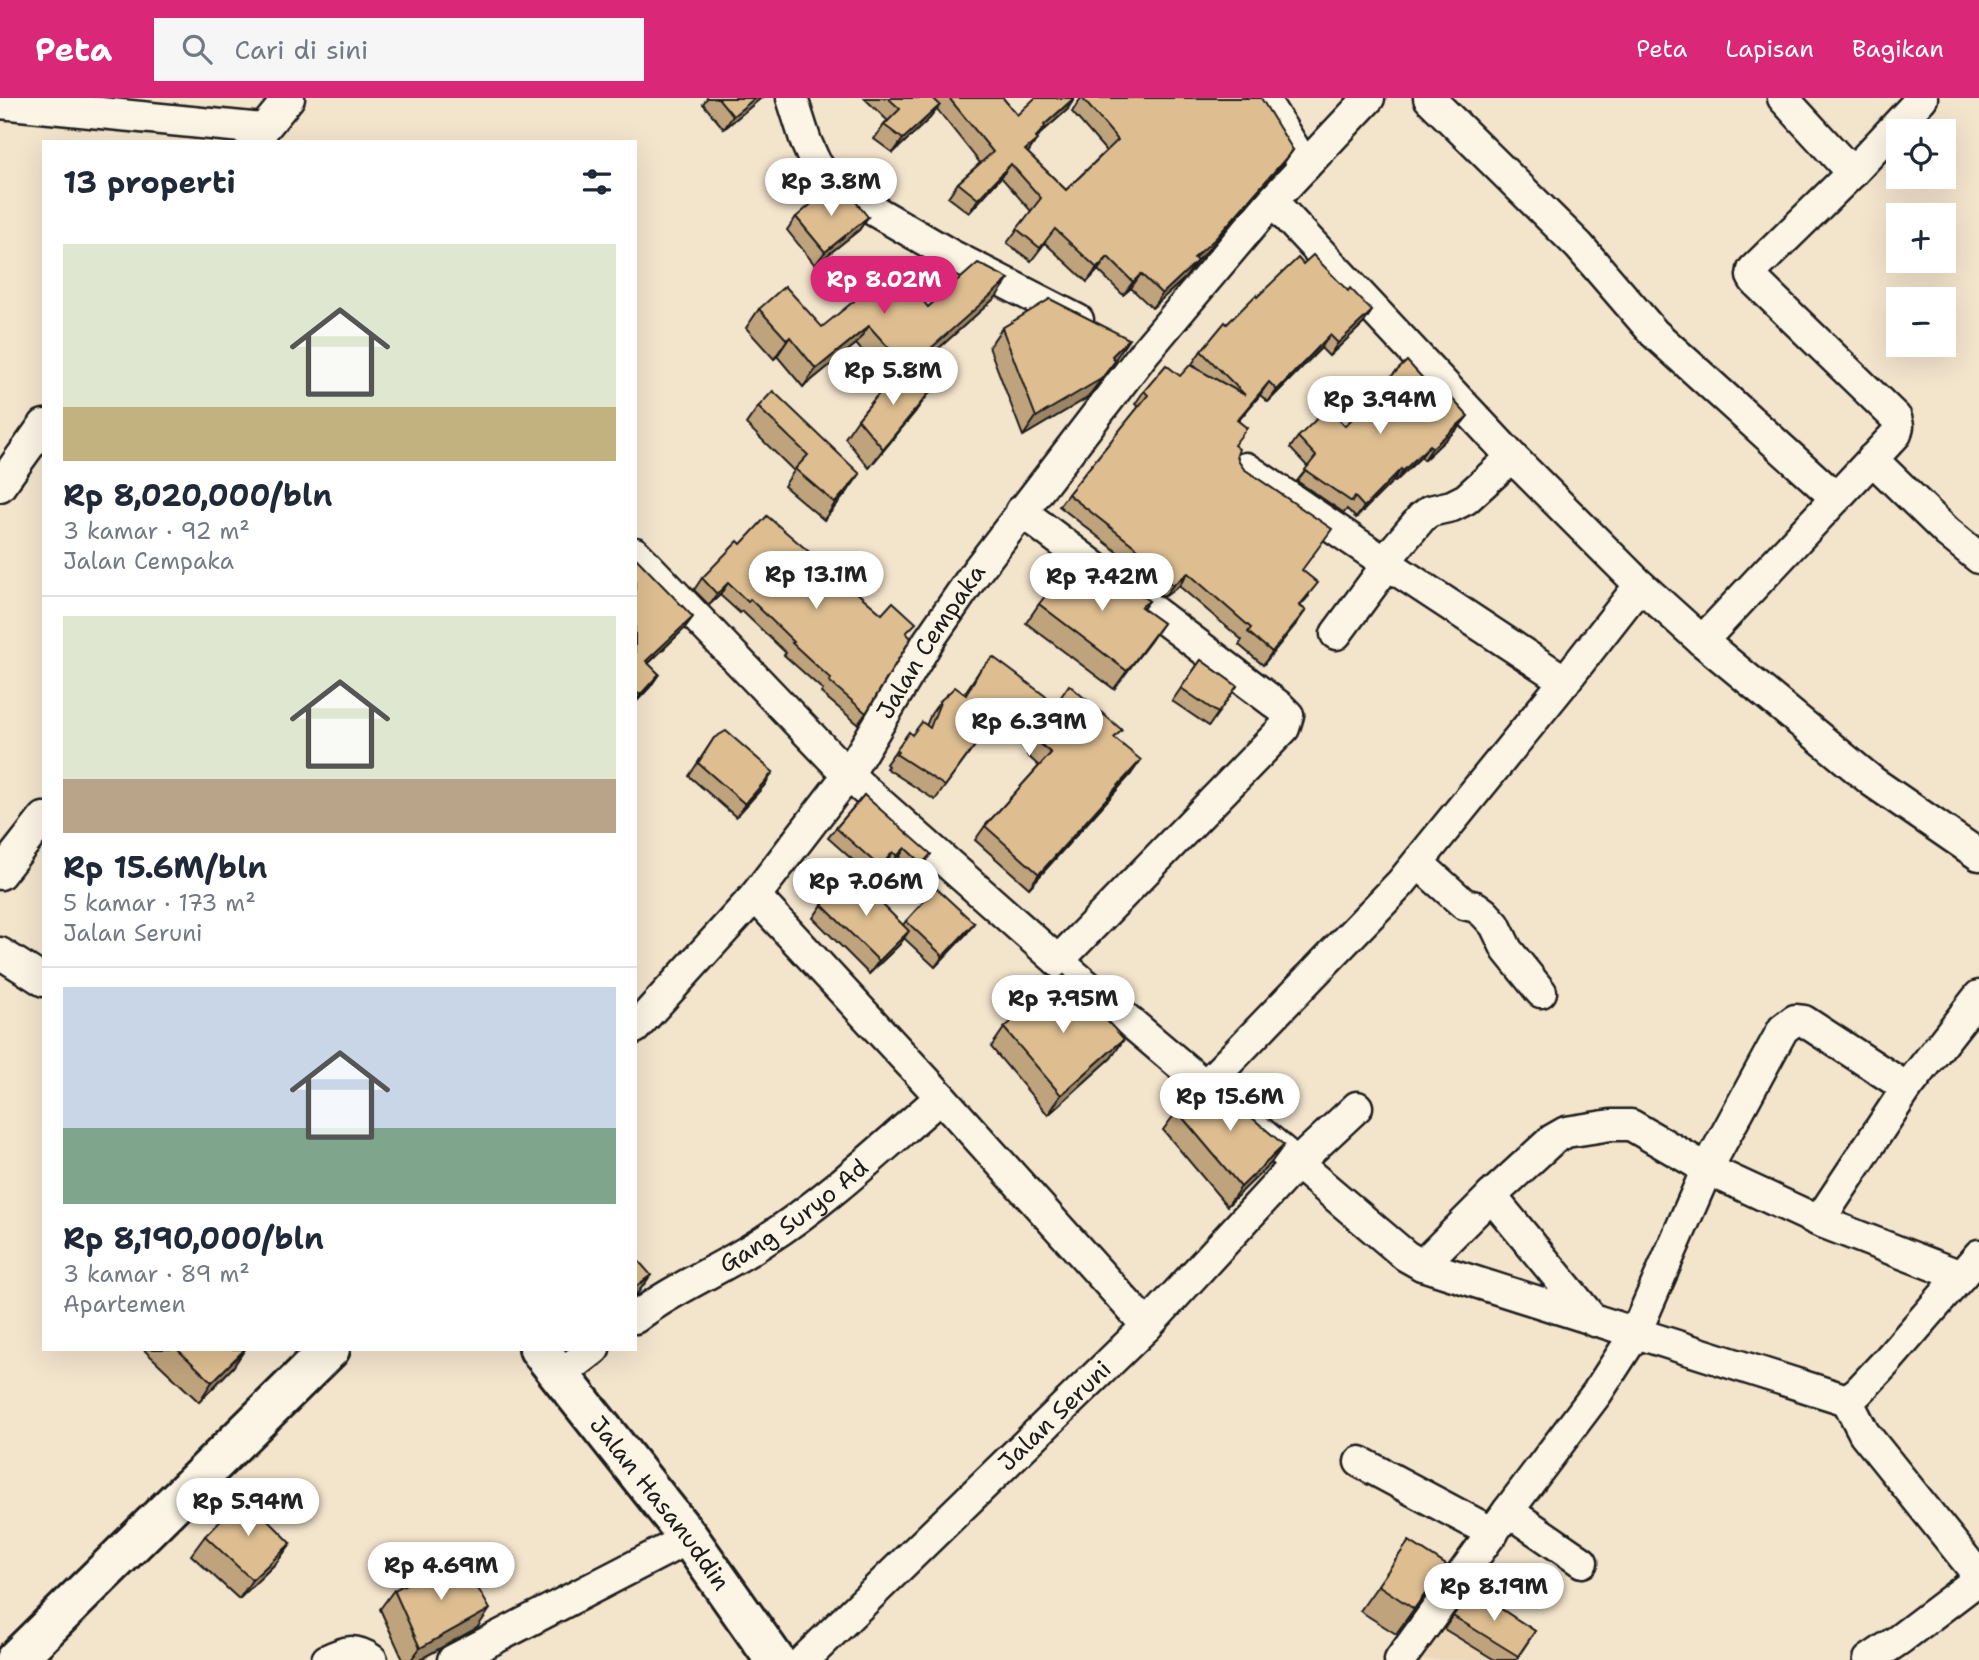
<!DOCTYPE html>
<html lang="id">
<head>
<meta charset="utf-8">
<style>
	body { margin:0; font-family:"Shantell Sans",sans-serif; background:#f6f6f7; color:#1f2937; height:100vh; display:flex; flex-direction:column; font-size:26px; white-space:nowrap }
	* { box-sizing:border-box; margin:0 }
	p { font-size:23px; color:#747a83 }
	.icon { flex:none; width:38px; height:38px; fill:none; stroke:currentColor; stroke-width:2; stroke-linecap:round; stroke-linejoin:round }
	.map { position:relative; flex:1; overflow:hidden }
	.side { position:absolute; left:42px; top:42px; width:595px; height:1211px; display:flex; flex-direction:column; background:#fff; border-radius:0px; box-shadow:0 7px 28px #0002 }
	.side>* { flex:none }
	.controls { position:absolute; left:1886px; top:21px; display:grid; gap:14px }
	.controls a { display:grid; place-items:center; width:70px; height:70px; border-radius:0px; background:#fff; box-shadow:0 7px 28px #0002; font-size:35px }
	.price { position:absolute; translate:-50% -60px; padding:0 16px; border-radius:24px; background:#fff; color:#222; font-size:23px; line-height:46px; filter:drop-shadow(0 2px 4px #0008) }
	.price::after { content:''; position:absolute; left:50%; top:42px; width:21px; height:16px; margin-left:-10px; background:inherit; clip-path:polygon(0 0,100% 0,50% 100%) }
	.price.on { background:#db2777; color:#fff }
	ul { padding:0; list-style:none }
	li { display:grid; align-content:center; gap:14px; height:371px; padding:0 21px }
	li+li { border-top:2px solid #e0e1e3 }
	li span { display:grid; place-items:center; height:217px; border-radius:0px; color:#555 }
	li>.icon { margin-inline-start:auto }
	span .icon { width:126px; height:126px; fill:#fffc; stroke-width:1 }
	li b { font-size:30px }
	h2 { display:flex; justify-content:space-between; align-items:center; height:84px; padding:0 21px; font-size:30px }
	header { display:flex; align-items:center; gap:42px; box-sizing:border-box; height:98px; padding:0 35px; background:#db2777; color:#fff }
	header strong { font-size:33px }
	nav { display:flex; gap:38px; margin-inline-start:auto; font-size:24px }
	.search { width:490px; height:63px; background:#f6f6f7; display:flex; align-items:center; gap:18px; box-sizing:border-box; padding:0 24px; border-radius:0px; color:#747a83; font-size:26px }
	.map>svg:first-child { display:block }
</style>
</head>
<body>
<header>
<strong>Peta</strong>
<div class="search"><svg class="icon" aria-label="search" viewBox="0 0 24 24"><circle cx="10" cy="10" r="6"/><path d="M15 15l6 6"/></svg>Cari di sini</div>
<nav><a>Peta</a><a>Lapisan</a><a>Bagikan</a></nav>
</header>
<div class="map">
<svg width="1979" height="1562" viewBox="0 0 1979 1562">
	<rect width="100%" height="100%" fill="#f3e4cc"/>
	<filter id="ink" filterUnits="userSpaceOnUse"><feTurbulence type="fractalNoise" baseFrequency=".0143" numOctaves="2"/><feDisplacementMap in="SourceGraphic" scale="14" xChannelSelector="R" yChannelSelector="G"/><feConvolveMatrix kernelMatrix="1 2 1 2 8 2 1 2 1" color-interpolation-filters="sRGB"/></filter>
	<g filter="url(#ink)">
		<polygon fill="#edd9ba" points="1452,1498 1526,1546 1515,1562 1405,1562"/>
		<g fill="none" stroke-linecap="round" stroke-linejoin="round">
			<defs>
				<g id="minor">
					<polyline points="792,0 806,44 815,64 832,88 949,156 1078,222"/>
					<polyline points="1263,0 1305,68"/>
					<polyline points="1429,0 1579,148 1654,235 1836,400"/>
					<polyline points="1783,0 1852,75"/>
					<polyline points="0,5 262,31"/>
					<polyline points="253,44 289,0"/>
					<polyline points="1272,103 1512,359 1640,487 1702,543 1873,684 1979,757"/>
					<polyline points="1872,361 1947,434 1979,460"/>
					<polyline points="1246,370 1386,465 1565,583"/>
					<polyline points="0,388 44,327"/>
					<polyline points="1021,413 1280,609 1288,617 1284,630 1058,863"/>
					<polyline points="635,455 848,677 1058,863 1406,1158 1422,1167 1847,1302 1858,1294 1887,1263 1979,1157"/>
					<polyline points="1336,536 1381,475 1395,451 1422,419 1430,413 1452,408 1466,401 1512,359"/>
					<polyline points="1702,543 1896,336 1898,328 1896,320 1755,183 1752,178 1753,172 1852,75 1922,0"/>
					<polyline points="1418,765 1464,806 1476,809 1484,815 1495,827 1507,852 1541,894"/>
					<polyline points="0,776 44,720"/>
					<polyline points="755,798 941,999 1147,1228"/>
					<polyline points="0,855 44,883"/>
					<path id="s1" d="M635,930L755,798L848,677L929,542L976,474L1144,255L1272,103L1369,0"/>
					<polyline points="1206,987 1401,785 1565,583 1640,487"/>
					<polyline points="1907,990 1979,898"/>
					<polyline points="1491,1098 1594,1223"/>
					<polyline points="1819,1123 1961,1178"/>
					<path id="s2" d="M635,1220C675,1189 722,1171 764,1143C828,1102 884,1048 941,999"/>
					<polyline points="559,1278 594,1251"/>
					<polyline points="1847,1302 1864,1335 1979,1478"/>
					<polyline points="1360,1364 1493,1435"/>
					<polyline points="1508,1413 1582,1464"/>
					<path d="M327,1562C345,1553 355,1550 372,1562"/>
					<polyline points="453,1562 689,1440"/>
					<path id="s3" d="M804,1562L1147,1228L1296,1066L1357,1009"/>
					<polyline points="1400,1562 1508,1413 1597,1295 1635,1236 1707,1071 1783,931 1795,922 1804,923 1907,990 1819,1123 1707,1071 1631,1027 1611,1027 1566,1034 1552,1042 1491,1098 1422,1167"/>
					<polyline points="1869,1562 1900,1541 1979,1481"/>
				</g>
				<g id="secondary">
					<path id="s4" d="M539,1251L689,1440L775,1562"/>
					<polyline points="15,1562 330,1251"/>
				</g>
			</defs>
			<use href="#minor" stroke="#1c1c1c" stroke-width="35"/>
			<use href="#secondary" stroke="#1c1c1c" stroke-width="44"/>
			<use href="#minor" stroke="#fcf5e5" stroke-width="30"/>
			<use href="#secondary" stroke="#fcf5e5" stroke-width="38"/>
		</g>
		<g fill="#bfa37d" stroke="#1c1c1c" stroke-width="2">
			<polygon points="707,0 761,0 724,31 703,6"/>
			<polygon points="864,0 1003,0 1017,17 1067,12 1040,36 1028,55 1066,92 1106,53 1072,14 1081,0 1293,52 1283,66 1206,154 1197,163 1185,180 1152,210 1131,190 1123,197 1098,172 1087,184 1045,145 1031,163 1007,145 1031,113 1001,79 969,115 948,99 958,85 980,65 937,11 930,20 893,55 874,41 884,27 888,23"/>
			<polygon points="796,119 868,119 859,132 815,167 787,132"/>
			<polygon points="996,199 909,277 916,313 869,370 845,340 858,321 889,283 856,246 803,289 777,258 774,261 746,230 759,211 822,229 928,209"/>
			<polygon points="1257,199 1363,226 1329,258 1321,250 1268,304 1260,297 1238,323 1234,347 1239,364 1302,473 1309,498 1300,508 1306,512 1263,567 1239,547 1242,542 1179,488 1164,499 1130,473 1134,467 1059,408 1068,396 1139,309 1135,306 1144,293 1198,271 1192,266 1201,253 1227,226"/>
			<polygon points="1002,230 1114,262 1115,263 1087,300 1023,338 989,249"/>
			<polygon points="1377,292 1459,329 1424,362 1421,359 1395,384 1393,383 1356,420 1347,411 1344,415 1297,383 1308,369 1290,350 1298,339 1345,328 1369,304"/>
			<polygon points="758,309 848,393 824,422 784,388 794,373 746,326"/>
			<polygon points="741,446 882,516 907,536 866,615 858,626 821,595 823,592 784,557 786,555 742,513 740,515 720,497 709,507 694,492 702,480"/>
			<polygon points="635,459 684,531 648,566 659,576 650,589 635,605"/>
			<polygon points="1116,490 1149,503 1143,511 1163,525 1114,591 1026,525 1039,506"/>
			<polygon points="1201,562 1237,588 1209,628 1172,603"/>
			<polygon points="980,572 1056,606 1115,641 1131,676 1029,790 975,742 985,728 1039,668 1027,657 1032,650 994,622 935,702 886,670 888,668 886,666 909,634 912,637 926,628 931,616 941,602 964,596"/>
			<polygon points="714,640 773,674 764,688 736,719 689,678"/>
			<polygon points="864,697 923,767 915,777 898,761 890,769 885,765 873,780 828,740 836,730"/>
			<polygon points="822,807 903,827 906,823 974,825 967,835 935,869 904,840 900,846 869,876 813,820"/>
			<polygon points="1004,930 1124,941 1111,960 1048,1017 991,949"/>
			<polygon points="1177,1013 1270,1066 1227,1108 1163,1032"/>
			<polygon points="143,1251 245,1251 233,1269 199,1304"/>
			<polygon points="205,1438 291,1445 277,1464 239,1501 191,1457"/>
			<polygon points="1409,1443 1446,1467 1396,1536 1360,1513"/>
			<polygon points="394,1492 477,1530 419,1562 403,1562 380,1511"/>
			<polygon points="1472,1492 1535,1533 1516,1562 1495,1562 1444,1531"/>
		</g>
		<g fill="#9b8566" stroke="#1c1c1c" stroke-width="2">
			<polygon points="755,0 761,0 724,31 733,18"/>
			<polygon points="1075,0 1067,12 1040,36 1027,56 1016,66 1044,27"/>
			<polygon points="940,7 930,20 893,55 903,41"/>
			<polygon points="1293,52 1283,66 1206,154 1184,174 1194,160"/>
			<polygon points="1011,66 1001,79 969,115 978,101"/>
			<polygon points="868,119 859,132 815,167 825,154"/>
			<polygon points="1108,159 1098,172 1087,184 1097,170"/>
			<polygon points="1197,163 1185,180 1152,210 1162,196"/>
			<polygon points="1141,176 1131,190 1123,197 1133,184"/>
			<polygon points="1009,181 996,199 900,285 891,285 904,267"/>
			<polygon points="1372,213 1363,226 1329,258 1338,245"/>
			<polygon points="869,228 856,246 803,289 816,271"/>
			<polygon points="1330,237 1321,250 1268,304 1277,292"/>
			<polygon points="790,239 777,258 774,261 787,242"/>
			<polygon points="1129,241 1116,260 1099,277 1112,258"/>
			<polygon points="1115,263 1087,300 1023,338 1036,319"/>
			<polygon points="1269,284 1260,297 1228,335 1237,322"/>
			<polygon points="930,294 916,313 869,370 883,351"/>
			<polygon points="1468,318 1459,329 1424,362 1432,350"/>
			<polygon points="1430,347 1421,359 1395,384 1403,373"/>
			<polygon points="1401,371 1393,383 1356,420 1364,409"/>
			<polygon points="860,376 848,393 824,422 835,405"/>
			<polygon points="1188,475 1179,488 1164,499 1173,487"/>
			<polygon points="728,485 720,497 709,507 717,496"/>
			<polygon points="1306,512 1297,525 1263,567 1272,554"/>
			<polygon points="693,519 684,531 637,576 646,563"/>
			<polygon points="1163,525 1150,544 1114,591 1127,573"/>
			<polygon points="659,576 650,589 635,605 640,597"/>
			<polygon points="1141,662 1131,676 1029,790 1039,776"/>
			<polygon points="773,674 764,688 736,719 745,706"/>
			<polygon points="905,750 898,761 890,769 897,758"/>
			<polygon points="893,754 885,765 873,780 880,769"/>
			<polygon points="931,756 923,767 915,777 922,766"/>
			<polygon points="974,825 967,835 935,869 943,858"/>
			<polygon points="909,833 900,846 869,876 879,863"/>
			<polygon points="1124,941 1111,960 1048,1017 1061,997"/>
			<polygon points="1284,1047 1270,1066 1227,1108 1241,1089"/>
			<polygon points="651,1177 637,1196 635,1198 635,1189"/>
			<polygon points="245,1251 233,1269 199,1304 212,1284"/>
			<polygon points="291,1445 277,1464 239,1501 252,1482"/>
			<polygon points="1446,1467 1429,1493 1396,1536 1414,1511"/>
			<polygon points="490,1511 477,1530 419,1562 411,1562 420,1550"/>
		</g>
		<g fill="#debe91" stroke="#1c1c1c" stroke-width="2">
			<polygon points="718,0 755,0 733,18"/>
			<polygon points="888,0 933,0 940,7 903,41 884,27 900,11"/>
			<polygon points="949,0 1003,0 1017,17 1035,0 1074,0 1044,27 1045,29 1035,40 1037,42 1025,52 1066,92 1118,42 1082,0 1261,0 1293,52 1216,140 1194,160 1197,163 1194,166 1162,196 1141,176 1133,184 1108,159 1097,170 1055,131 1040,150 1017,131 1041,100 1011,66 978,101 958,85 993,54"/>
			<polygon points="831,89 856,104 868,119 825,154 796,119"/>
			<polygon points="1313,157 1348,193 1350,190 1372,213 1338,245 1330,237 1277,292 1269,284 1237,322 1247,330 1234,347 1239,351 1237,357 1239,364 1244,371 1332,431 1302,472 1318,485 1299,508 1306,512 1272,554 1248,534 1251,530 1188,475 1173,487 1138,461 1143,455 1068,396 1148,297 1144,293 1166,267 1180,278 1190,267 1245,297 1201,253 1225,224 1227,226 1256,197 1257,199 1298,160 1303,166"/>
			<polygon points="978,165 1009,181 912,267 904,267 869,228 816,271 790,239 787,242 759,211 785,188 822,229 896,169 928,209"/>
			<polygon points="1050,201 1129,241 1112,258 1115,263 1101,281 1036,319 1002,230"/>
			<polygon points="1407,263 1438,297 1444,292 1468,318 1432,350 1430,347 1403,373 1401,371 1364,409 1355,399 1352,404 1305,372 1316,358 1298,339 1328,310 1345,328 1378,294 1377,292"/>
			<polygon points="901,269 930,294 883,351 858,321"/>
			<polygon points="773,293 860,376 835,405 795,371 808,357 758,309"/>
			<polygon points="767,418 882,516 893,504 916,525 906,535 911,540 866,615 829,583 831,581 792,545 794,544 750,501 748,504 728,485 717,496 702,480 738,443 741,446"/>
			<polygon points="635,459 693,519 646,563 659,576 640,597 635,593"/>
			<polygon points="1075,459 1116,490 1121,482 1149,503 1141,509 1163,525 1127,573 1039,506"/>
			<polygon points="993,559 1056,606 1069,587 1122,632 1114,640 1141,662 1039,776 985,728 1051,655 1037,643 1042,636 1004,608 945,688 896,656 898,654 896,652 909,634 912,637 922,624 930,630 941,602 955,589 966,597 980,572"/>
			<polygon points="1201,562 1237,588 1218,615 1181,590"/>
			<polygon points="726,633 773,674 745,706 698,665 714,640"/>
			<polygon points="864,697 931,756 922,766 905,750 897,758 893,754 880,769 836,730"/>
			<polygon points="853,777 909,833 879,863 822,807"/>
			<polygon points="936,790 974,825 943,858 906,823"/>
			<polygon points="1064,877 1124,941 1061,997 1004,930"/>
			<polygon points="1210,984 1284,1047 1241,1089 1177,1013"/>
			<polygon points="635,1159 651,1177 635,1189"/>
			<polygon points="177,1251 245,1251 212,1284"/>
			<polygon points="244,1398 291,1445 252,1482 205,1438"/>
			<polygon points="1409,1443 1446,1467 1414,1511 1378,1487"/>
			<polygon points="460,1459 490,1511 420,1550 394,1492"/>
			<polygon points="1472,1492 1535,1533 1518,1558 1453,1518"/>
		</g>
	</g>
	<g text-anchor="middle" stroke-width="5" stroke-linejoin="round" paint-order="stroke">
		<g font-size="24" fill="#1c1c1c" stroke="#fcf5e5">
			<text dy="8" stroke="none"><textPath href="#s1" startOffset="488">Jalan Cempaka</textPath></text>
			<text dy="8" stroke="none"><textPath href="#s2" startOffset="189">Gang Suryo Ad</textPath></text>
			<text dy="8" stroke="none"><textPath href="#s3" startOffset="350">Jalan Seruni</textPath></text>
			<text dy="8" stroke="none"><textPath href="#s4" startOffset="196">Jalan Hasanuddin</textPath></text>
		</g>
	</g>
</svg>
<div class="controls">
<a><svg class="icon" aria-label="locate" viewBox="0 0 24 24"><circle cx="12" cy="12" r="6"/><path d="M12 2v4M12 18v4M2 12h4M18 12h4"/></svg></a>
<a>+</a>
<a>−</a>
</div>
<b class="price" style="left:831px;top:120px">Rp 3.8M</b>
<b class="price on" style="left:884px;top:218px">Rp 8.02M</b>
<b class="price" style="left:893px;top:309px">Rp 5.8M</b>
<b class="price" style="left:1380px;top:338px">Rp 3.94M</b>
<b class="price" style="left:816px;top:513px">Rp 13.1M</b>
<b class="price" style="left:1102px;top:515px">Rp 7.42M</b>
<b class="price" style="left:1029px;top:660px">Rp 6.39M</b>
<b class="price" style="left:866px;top:820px">Rp 7.06M</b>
<b class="price" style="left:1063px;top:937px">Rp 7.95M</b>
<b class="price" style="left:1230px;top:1035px">Rp 15.6M</b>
<b class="price" style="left:248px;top:1440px">Rp 5.94M</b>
<b class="price" style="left:441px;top:1504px">Rp 4.69M</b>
<b class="price" style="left:1494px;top:1525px">Rp 8.19M</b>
<section class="side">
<h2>13 properti<svg class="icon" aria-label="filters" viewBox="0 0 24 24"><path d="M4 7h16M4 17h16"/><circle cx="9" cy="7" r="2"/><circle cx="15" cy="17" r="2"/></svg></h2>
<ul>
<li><span style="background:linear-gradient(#dfe7d0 75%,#c2b280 0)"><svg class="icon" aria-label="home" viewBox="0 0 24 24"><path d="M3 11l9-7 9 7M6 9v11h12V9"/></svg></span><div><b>Rp 8,020,000/bln</b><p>3 kamar · 92 m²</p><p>Jalan Cempaka</p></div></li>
<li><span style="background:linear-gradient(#dfe7d0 75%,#b9a48a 0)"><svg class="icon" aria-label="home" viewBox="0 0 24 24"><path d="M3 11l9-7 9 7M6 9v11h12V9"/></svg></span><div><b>Rp 15.6M/bln</b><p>5 kamar · 173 m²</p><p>Jalan Seruni</p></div></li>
<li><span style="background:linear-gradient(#c9d6e8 65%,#7fa58c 0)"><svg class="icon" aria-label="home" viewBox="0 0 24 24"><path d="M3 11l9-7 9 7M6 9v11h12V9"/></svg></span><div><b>Rp 8,190,000/bln</b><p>3 kamar · 89 m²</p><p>Apartemen</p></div></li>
</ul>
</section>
</div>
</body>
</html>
